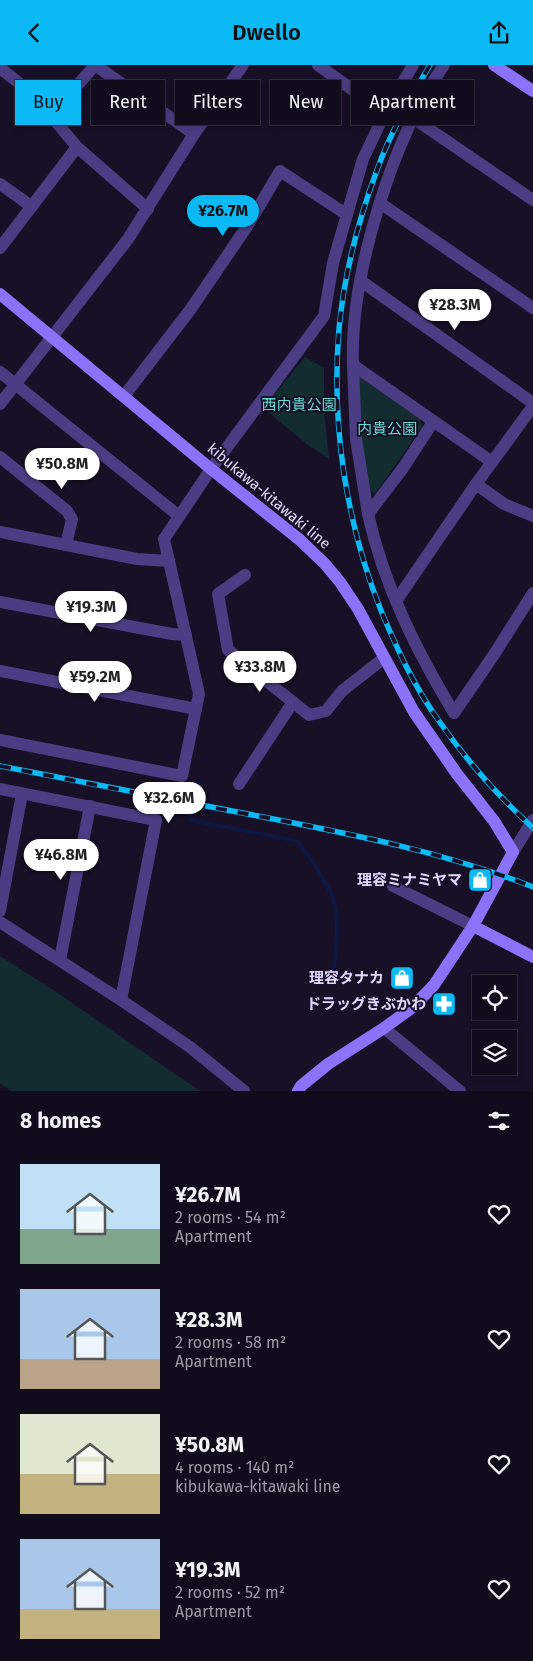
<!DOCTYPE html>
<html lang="en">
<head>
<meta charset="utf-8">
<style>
	body { margin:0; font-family:"Fira Sans","Noto Sans JP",sans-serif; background:#1e1a29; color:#f1f3f6; height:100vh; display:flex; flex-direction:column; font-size:19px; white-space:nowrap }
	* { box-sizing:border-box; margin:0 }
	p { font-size:16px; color:#9c9ba3 }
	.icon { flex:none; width:28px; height:28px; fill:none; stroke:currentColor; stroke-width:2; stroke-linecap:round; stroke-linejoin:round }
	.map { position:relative; height:1026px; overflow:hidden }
	.side { display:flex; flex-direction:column; background:#110c1c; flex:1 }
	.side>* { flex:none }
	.banner { position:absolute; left:15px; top:15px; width:504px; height:45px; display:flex; gap:10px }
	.buttons { position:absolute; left:472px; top:910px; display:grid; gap:10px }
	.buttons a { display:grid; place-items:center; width:45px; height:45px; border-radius:0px; background:#110c1c; box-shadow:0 2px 8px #0003,0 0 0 1px #302c3b; font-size:25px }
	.price { position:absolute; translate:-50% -42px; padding:0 11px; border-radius:18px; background:#fff; color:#222; font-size:16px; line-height:32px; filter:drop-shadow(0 1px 2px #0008) }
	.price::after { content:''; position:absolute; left:50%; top:30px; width:15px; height:11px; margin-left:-8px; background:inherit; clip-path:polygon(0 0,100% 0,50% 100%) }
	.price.on { background:#0bbaf5; color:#111 }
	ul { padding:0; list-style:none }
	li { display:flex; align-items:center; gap:15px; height:125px; padding:0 20px }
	li span { display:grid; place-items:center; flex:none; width:140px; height:100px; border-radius:0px; color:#555 }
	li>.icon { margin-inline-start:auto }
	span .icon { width:60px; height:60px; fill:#fffc; stroke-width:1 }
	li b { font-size:21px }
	h2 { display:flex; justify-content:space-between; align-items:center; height:60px; padding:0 20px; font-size:21px }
	.tag { padding:0 18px; border-radius:0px; background:#110c1c; box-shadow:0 2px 8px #0003,0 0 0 1px #302c3b; font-size:18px; line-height:45px }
	.tag.on { background:#0bbaf5; color:#111 }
	header { display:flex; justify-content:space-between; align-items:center; height:65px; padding:0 20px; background:#0bbaf5; color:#111; font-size:22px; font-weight:600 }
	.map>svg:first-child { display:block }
</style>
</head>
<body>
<header><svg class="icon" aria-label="back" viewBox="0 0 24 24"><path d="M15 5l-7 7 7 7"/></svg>Dwello<svg class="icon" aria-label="share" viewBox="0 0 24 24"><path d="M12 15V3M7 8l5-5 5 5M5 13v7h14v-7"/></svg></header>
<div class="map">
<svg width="533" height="1026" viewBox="0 0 533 1026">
	<rect width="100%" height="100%" fill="#171026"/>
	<g fill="#132c2f">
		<polygon points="305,292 324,303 324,345 329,394 307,379 263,343"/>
		<polygon points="359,312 421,355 422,362 375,429 369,425 362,388"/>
		<polygon points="0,891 56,927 200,1026 11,1026 0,1018"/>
	</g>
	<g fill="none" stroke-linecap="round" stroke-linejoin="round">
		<path stroke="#0c1842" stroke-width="4" d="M199,717L190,755L297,776C308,789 331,823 335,840C340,860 334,895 333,917"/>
		<g stroke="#4b3d83" stroke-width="12">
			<polyline points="95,0 194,69"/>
			<polyline points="318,0 385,48"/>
			<path d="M444,0C392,74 350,210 353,300L492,397"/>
			<polyline points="0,3 33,29 77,82 148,144"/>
			<polyline points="51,51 95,0"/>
			<polyline points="413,53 533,135"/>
			<polyline points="0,119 31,141"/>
			<polyline points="380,138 533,243"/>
			<polyline points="0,183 77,82"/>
			<polyline points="361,216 533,338"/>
			<polyline points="353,300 356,374 368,449"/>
			<polyline points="0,307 179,451"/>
			<polyline points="124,331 190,245 248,160 280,106 346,149"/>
			<polyline points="0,339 128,174 194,69 243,0"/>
			<path d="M433,357L403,403L368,449C384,521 416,585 454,648L495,588L533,528"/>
			<polyline points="0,392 67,446 72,454 66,480"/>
			<polyline points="476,419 504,439 533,451"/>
			<polyline points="0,467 137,494 169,496"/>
			<polyline points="245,510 218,529 228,585 309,650 326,646 342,626 384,593"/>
			<polyline points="396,536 476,419 533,341"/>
			<polyline points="0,537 172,569 186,570"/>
			<polyline points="0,606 196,644"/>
			<polyline points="0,675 182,711 199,629 164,474 211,404 324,251 333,198 363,94 385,48 413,0"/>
			<polyline points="239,719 293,637"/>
			<polyline points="0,724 156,755 121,935"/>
			<polyline points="513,787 533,755"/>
			<polyline points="393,821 473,861"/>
			<polyline points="0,846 22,729"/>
			<polyline points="0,857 121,935 190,982 244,1026"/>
			<polyline points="60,895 90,741"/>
			<polyline points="384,963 460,1026"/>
		</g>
		<g stroke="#8a72f9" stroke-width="12">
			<polyline points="494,0 533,26"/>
			<polyline points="0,229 211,404 300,475 325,499 340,517 358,544 414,647 457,709 494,756 513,787 473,861 434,920 413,942 384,963 328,999 301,1021 298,1026"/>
			<polyline points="473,861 533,892"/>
		</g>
		<defs>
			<g id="rail">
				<path d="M430,0C410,34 390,68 377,105C358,156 344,210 339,264C331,360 346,459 382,548C398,586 415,623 439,656C466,695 498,731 533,763"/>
				<path d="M0,701C86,718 172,735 258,751C351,769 444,787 533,822"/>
			</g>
		</defs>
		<use href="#rail" stroke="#0bbaf5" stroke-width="5.5"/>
		<use href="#rail" stroke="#171026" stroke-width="4" stroke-dasharray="11" stroke-linecap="butt"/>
	</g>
	<defs>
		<symbol id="shop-square" viewBox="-11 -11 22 22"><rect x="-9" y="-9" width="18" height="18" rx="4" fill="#0bbaf5" stroke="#171026"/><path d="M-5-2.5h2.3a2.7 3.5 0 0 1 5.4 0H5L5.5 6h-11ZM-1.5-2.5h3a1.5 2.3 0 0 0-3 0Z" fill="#fff"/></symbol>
		<symbol id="pharmacy-square" viewBox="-11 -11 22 22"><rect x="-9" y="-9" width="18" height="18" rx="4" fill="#0bbaf5" stroke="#171026"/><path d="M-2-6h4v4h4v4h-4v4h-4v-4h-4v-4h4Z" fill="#fff"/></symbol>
	</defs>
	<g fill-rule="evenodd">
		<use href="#shop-square" x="466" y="801" width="28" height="28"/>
		<use href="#shop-square" x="388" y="899" width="28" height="28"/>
		<use href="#pharmacy-square" x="430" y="925" width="28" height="28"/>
	</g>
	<g text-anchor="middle" stroke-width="4" stroke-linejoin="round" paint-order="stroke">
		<g font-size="15" fill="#65dbd0" stroke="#171026">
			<text x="299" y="345">西内貴公園</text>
			<text x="387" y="369">内貴公園</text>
		</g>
		<g font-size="15" fill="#e1d7fd" stroke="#171026">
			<text transform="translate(269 431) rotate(40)" y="5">kibukawa-kitawaki line</text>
		</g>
		<g font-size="15" font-weight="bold" fill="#e1d7fd" stroke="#171026" text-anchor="end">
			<text x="462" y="820">理容ミナミヤマ</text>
			<text x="384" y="918">理容タナカ</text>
			<text x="426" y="944">ドラッグきぶかわ</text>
		</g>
	</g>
</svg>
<div class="buttons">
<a><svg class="icon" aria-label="locate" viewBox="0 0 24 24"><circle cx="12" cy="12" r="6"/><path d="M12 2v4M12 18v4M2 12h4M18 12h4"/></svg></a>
<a><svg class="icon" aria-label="layers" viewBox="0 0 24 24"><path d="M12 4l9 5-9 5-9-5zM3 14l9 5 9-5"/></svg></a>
</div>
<b class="price on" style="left:223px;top:172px">¥26.7M</b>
<b class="price" style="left:455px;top:266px">¥28.3M</b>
<b class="price" style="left:62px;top:425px">¥50.8M</b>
<b class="price" style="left:91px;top:568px">¥19.3M</b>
<b class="price" style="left:260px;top:628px">¥33.8M</b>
<b class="price" style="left:95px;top:638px">¥59.2M</b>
<b class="price" style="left:169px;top:759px">¥32.6M</b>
<b class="price" style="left:61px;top:816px">¥46.8M</b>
<div class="banner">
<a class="tag on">Buy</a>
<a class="tag">Rent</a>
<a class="tag">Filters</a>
<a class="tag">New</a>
<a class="tag">Apartment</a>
</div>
</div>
<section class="side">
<h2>8 homes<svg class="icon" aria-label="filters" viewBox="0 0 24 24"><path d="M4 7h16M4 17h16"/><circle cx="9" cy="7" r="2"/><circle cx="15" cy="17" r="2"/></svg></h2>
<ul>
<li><span style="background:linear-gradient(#bfe0f5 65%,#7fa58c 0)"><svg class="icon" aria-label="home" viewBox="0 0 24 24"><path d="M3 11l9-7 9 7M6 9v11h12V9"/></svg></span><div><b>¥26.7M</b><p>2 rooms · 54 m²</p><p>Apartment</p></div><svg class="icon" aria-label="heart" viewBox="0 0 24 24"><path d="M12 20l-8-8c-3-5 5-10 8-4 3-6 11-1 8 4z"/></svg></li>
<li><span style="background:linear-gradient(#a9c7e8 70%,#b9a48a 0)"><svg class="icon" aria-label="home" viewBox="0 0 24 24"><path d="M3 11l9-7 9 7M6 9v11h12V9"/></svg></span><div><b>¥28.3M</b><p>2 rooms · 58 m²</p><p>Apartment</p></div><svg class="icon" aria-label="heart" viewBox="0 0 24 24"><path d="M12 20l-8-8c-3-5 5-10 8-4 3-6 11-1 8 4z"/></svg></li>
<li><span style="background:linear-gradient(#dfe7d0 60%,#c2b280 0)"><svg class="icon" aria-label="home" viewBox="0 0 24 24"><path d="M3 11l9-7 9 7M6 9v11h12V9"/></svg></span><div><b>¥50.8M</b><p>4 rooms · 140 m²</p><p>kibukawa-kitawaki line</p></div><svg class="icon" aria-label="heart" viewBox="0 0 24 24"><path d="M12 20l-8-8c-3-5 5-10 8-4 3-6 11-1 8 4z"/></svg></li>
<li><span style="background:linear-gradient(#a9c7e8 70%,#c2b280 0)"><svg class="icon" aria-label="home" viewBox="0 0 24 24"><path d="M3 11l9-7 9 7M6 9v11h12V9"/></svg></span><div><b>¥19.3M</b><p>2 rooms · 52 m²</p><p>Apartment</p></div><svg class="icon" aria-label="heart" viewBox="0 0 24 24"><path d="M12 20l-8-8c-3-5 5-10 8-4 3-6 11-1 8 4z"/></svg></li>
</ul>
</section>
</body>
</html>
